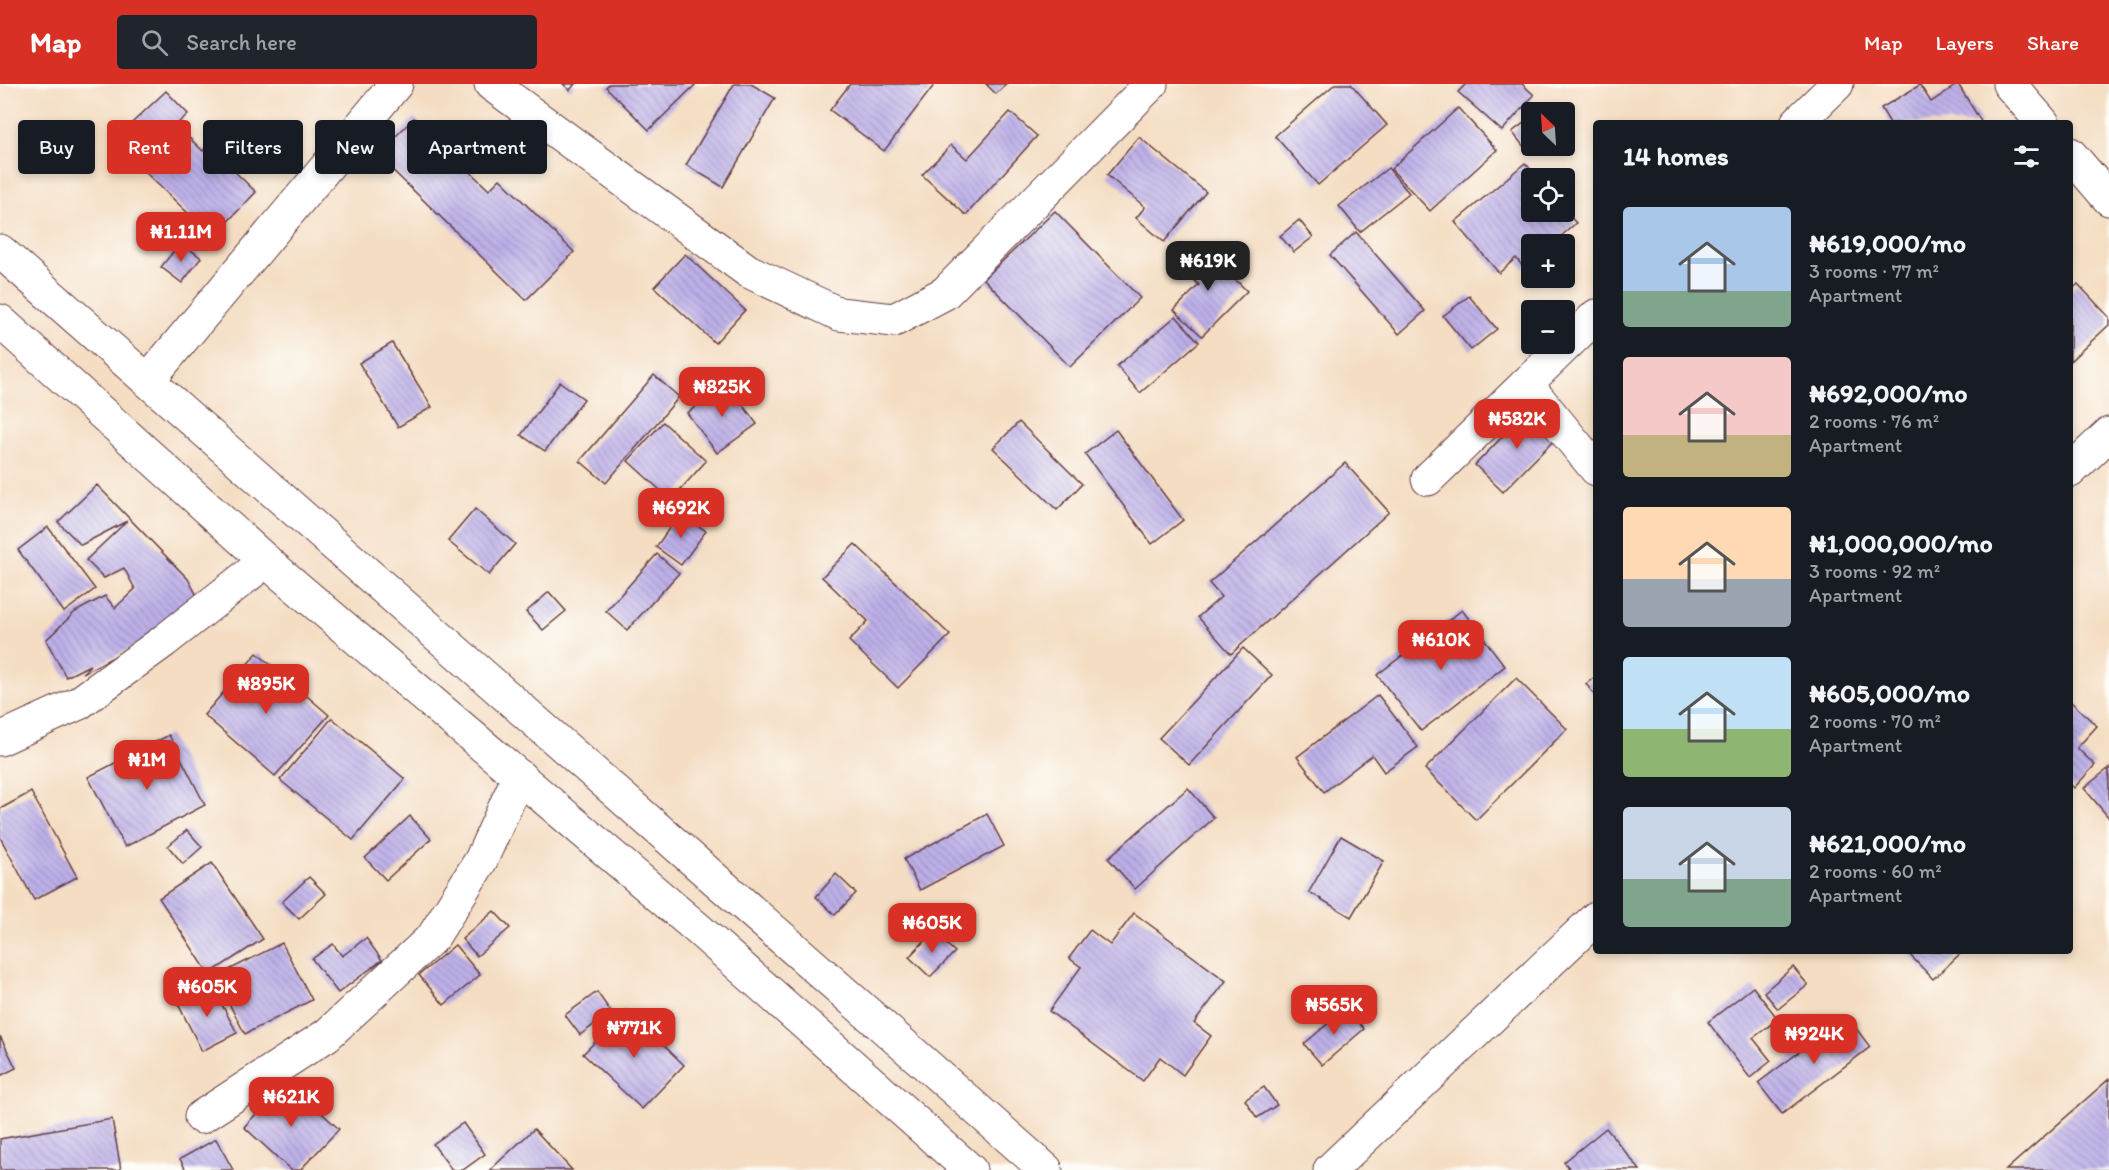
<!DOCTYPE html>
<html lang="en">
<head>
<meta charset="utf-8">
<style>
	body { margin:0; font-family:Itim,sans-serif; background:#20242c; color:#f1f3f6; height:100vh; display:flex; flex-direction:column; font-size:22px; white-space:nowrap }
	* { box-sizing:border-box; margin:0 }
	p { font-size:20px; color:#9ea1a6 }
	.icon { flex:none; width:33px; height:33px; fill:none; stroke:currentColor; stroke-width:2; stroke-linecap:round; stroke-linejoin:round }
	.map { position:relative; flex:1; overflow:hidden }
	.panel { position:absolute; left:1593px; top:36px; width:480px; height:834px; display:flex; flex-direction:column; background:#171b24; border-radius:6px; box-shadow:0 3px 9px #0003 }
	.panel>* { flex:none }
	.hud { position:absolute; left:18px; top:36px; width:570px; height:54px; display:flex; gap:12px }
	.needle { width:39px; rotate:335deg }
	.buttons { position:absolute; left:1521px; top:18px; display:grid; gap:12px }
	.buttons a { display:grid; place-items:center; width:54px; height:54px; border-radius:6px; background:#171b24; box-shadow:0 3px 9px #0003; font-size:30px }
	.price { position:absolute; translate:-50% -51px; padding:0 14px; border-radius:12px; background:#d93025; color:#fff; font-size:20px; line-height:39px; filter:drop-shadow(0 2px 3px #0008) }
	.price::after { content:''; position:absolute; left:50%; top:36px; width:18px; height:14px; margin-left:-9px; background:inherit; clip-path:polygon(0 0,100% 0,50% 100%) }
	.price.on { background:#222; color:#fff }
	ul { padding:0; list-style:none }
	li { display:flex; align-items:center; gap:18px; height:150px; padding:0 30px }
	li span { display:grid; place-items:center; flex:none; width:168px; height:120px; border-radius:6px; color:#555 }
	li>.icon { margin-inline-start:auto }
	span .icon { width:72px; height:72px; fill:#fffc; stroke-width:1 }
	li b { font-size:26px }
	h2 { display:flex; justify-content:space-between; align-items:center; height:72px; padding:0 30px; font-size:26px }
	.tag { padding:0 21px; border-radius:6px; background:#171b24; box-shadow:0 3px 9px #0003; font-size:21px; line-height:54px }
	.tag.on { background:#d93025; color:#fff }
	header { display:flex; align-items:center; gap:36px; box-sizing:border-box; height:84px; padding:0 30px; background:#d93025; color:#fff }
	header strong { font-size:28px }
	nav { display:flex; gap:33px; margin-inline-start:auto; font-size:21px }
	.search { width:420px; height:54px; background:#20242c; display:flex; align-items:center; gap:15px; box-sizing:border-box; padding:0 21px; border-radius:6px; color:#9ea1a6; font-size:22px }
	.map>svg:first-child { display:block }
</style>
</head>
<body>
<header>
<strong>Map</strong>
<div class="search"><svg class="icon" aria-label="search" viewBox="0 0 24 24"><circle cx="10" cy="10" r="6"/><path d="M15 15l6 6"/></svg>Search here</div>
<nav><a>Map</a><a>Layers</a><a>Share</a></nav>
</header>
<div class="map">
<svg width="2109" height="1086" viewBox="0 0 2109 1086">
	<defs>
		<pattern id="building-back-hatch" width="6" height="6" patternUnits="userSpaceOnUse" patternTransform="scale(1.5)"><rect width="6" height="6" fill="#bdb1e9"/><path d="M-1 5l2 2M0 0l6 6M5-1l2 2" fill="none" stroke="#9c8fbd"/></pattern>
	</defs>
	<rect width="100%" height="100%" fill="#fdfcf7"/>
	<filter id="ink" filterUnits="userSpaceOnUse"><feTurbulence type="fractalNoise" baseFrequency=".0167" numOctaves="2"/><feDisplacementMap in="SourceGraphic" scale="12" xChannelSelector="R" yChannelSelector="G"/><feConvolveMatrix kernelMatrix="1 2 1 2 8 2 1 2 1" color-interpolation-filters="sRGB"/></filter>
	<filter id="wash" filterUnits="userSpaceOnUse"><feTurbulence type="fractalNoise" baseFrequency=".008" numOctaves="4" result="noise"/><feDisplacementMap in="SourceGraphic" scale="24" xChannelSelector="R" yChannelSelector="G"/><feGaussianBlur stdDeviation="1.35" result="paint"/><feColorMatrix in="noise" values="0 0 0 0 0 0 0 0 0 0 0 0 0 0 0 0 0 1.4 0 .05"/><feComposite in="paint" operator="in"/></filter>
	<g filter="url(#wash)">
		<rect width="100%" height="100%" fill="#f4ddc2"/>
		<g id="blocks">
			<g fill="url(#building-back-hatch)">
				<polygon points="563,0 575,0 570,6"/>
				<polygon points="609,0 696,0 649,46 606,3"/>
				<polygon points="734,0 751,0 775,14 723,103 686,81"/>
				<polygon points="850,0 935,0 884,67 830,26"/>
				<polygon points="986,0 1006,0 996,10"/>
				<polygon points="1335,0 1351,0 1387,41 1318,101 1275,52"/>
				<polygon points="1466,0 1522,0 1534,11 1502,47 1458,8"/>
				<polygon points="1958,0 1982,39 1890,39 1881,24 1920,1 1931,18"/>
				<polygon points="166,7 188,30 139,75 118,52"/>
				<polygon points="1458,24 1497,66 1430,127 1391,85"/>
				<polygon points="1010,28 1037,52 966,131 922,91 951,61 967,75"/>
				<polygon points="1532,33 1532,59 1525,64 1512,48"/>
				<polygon points="414,34 489,106 500,95 574,168 526,216 377,71"/>
				<polygon points="183,48 203,67 208,62 256,108 213,153 145,88"/>
				<polygon points="1139,53 1206,108 1164,158 1136,134 1145,123 1107,91"/>
				<polygon points="1525,79 1538,94 1532,94 1532,128 1564,126 1576,139 1552,160 1532,160 1532,178 1524,184 1516,174 1499,189 1455,138"/>
				<polygon points="1388,84 1409,109 1360,148 1339,122"/>
				<polygon points="1055,127 1140,214 1070,283 984,195"/>
				<polygon points="1299,136 1313,153 1294,168 1280,152"/>
				<polygon points="1356,148 1425,227 1399,250 1330,171"/>
				<polygon points="181,158 201,174 182,199 161,183"/>
				<polygon points="1200,161 1247,207 1202,252 1174,226 1199,201 1180,182"/>
				<polygon points="685,170 745,226 715,259 654,203"/>
				<polygon points="2078,200 2109,233 2109,241 2070,277 2070,207"/>
				<polygon points="1469,212 1497,245 1471,266 1443,232"/>
				<polygon points="1176,232 1199,258 1140,309 1117,282"/>
				<polygon points="392,259 432,323 398,343 359,279"/>
				<polygon points="654,291 679,313 606,399 580,377"/>
				<polygon points="560,298 584,315 545,367 521,351"/>
				<polygon points="727,300 757,340 717,369 687,329"/>
				<polygon points="1531,323 1559,351 1503,408 1475,381"/>
				<polygon points="663,338 706,377 671,416 628,377"/>
				<polygon points="1019,338 1082,400 1057,426 993,364"/>
				<polygon points="1116,346 1183,436 1152,460 1085,370"/>
				<polygon points="1345,379 1389,428 1231,570 1198,533 1221,513 1209,499"/>
				<polygon points="97,401 188,495 202,521 188,534 83,589 90,581 66,593 46,556 75,528 105,512 115,524 135,505 124,484 104,494 86,476 127,437 81,461 58,438"/>
				<polygon points="475,425 515,460 489,491 448,457"/>
				<polygon points="680,429 706,447 681,481 656,463"/>
				<polygon points="48,443 95,505 64,528 18,466"/>
				<polygon points="855,460 950,551 898,604 849,557 868,537 822,493"/>
				<polygon points="657,470 679,489 627,546 606,527"/>
				<polygon points="549,508 566,527 543,546 526,528"/>
				<polygon points="1462,526 1505,582 1421,647 1377,591"/>
				<polygon points="1243,564 1272,591 1189,681 1159,654"/>
				<polygon points="257,569 329,631 275,692 204,631"/>
				<polygon points="1596,592 1596,613 1586,600"/>
				<polygon points="1516,594 1567,645 1476,736 1425,685"/>
				<polygon points="1378,611 1418,663 1384,688 1372,671 1324,708 1297,673"/>
				<polygon points="2070,617 2097,642 2077,664 2095,681 2074,704 2070,700"/>
				<polygon points="332,634 405,695 353,756 280,696"/>
				<polygon points="169,651 205,721 125,763 88,693"/>
				<polygon points="2109,684 2109,734 2084,704"/>
				<polygon points="1188,704 1214,734 1135,805 1108,774"/>
				<polygon points="31,708 77,793 34,816 0,753 0,725"/>
				<polygon points="987,730 1004,762 920,806 904,775"/>
				<polygon points="410,732 431,755 386,796 365,774"/>
				<polygon points="187,746 202,763 183,780 168,762"/>
				<polygon points="1341,752 1384,777 1351,833 1309,808"/>
				<polygon points="212,779 263,855 209,890 159,814"/>
				<polygon points="836,790 856,809 835,831 816,813"/>
				<polygon points="309,793 326,810 299,835 282,818"/>
				<polygon points="494,827 510,844 477,872 462,855"/>
				<polygon points="1134,829 1226,897 1194,939 1211,952 1183,991 1160,973 1143,997 1049,927 1081,883 1069,874 1090,846 1110,861"/>
				<polygon points="933,848 955,868 930,893 909,873"/>
				<polygon points="366,854 382,876 338,909 312,875 333,860 342,872"/>
				<polygon points="282,859 312,916 245,950 215,893"/>
				<polygon points="455,861 480,891 444,921 419,891"/>
				<polygon points="1910,867 1963,867 1933,895 1908,869"/>
				<polygon points="1793,883 1808,901 1778,925 1764,908"/>
				<polygon points="211,900 237,949 202,967 177,918"/>
				<polygon points="1753,903 1778,935 1753,954 1771,977 1750,994 1708,938"/>
				<polygon points="597,908 611,928 580,951 565,931"/>
				<polygon points="1346,924 1364,945 1322,981 1304,960"/>
				<polygon points="627,926 684,981 642,1025 583,970"/>
				<polygon points="1847,932 1870,963 1782,1030 1758,999"/>
				<polygon points="0,952 16,984 0,992"/>
				<polygon points="2109,995 2109,1086 2006,1086"/>
				<polygon points="287,997 339,1045 300,1086 291,1086 244,1043"/>
				<polygon points="1264,1003 1277,1021 1257,1034 1245,1016"/>
				<polygon points="112,1035 121,1086 0,1086 0,1055"/>
				<polygon points="463,1039 485,1070 463,1086 452,1086 433,1060"/>
				<polygon points="1606,1044 1640,1086 1571,1086 1564,1078"/>
				<polygon points="534,1045 572,1086 490,1086"/>
				<polygon points="216,1055 233,1086 186,1086 180,1075"/>
			</g>
		</g>
	</g>
	<g filter="url(#ink)">
		<use href="#blocks" fill-opacity="0" stroke="#643c42" stroke-width="1.5"/>
		<g fill="none" stroke-linecap="round" stroke-linejoin="round">
			<defs>
				<g id="minor">
					<polyline points="491,0 748,187 839,230 894,236 945,209 1151,0"/>
					<polyline points="2009,0 2043,39"/>
					<polyline points="1797,39 1837,0"/>
					<polyline points="2070,70 2109,115"/>
					<polyline points="0,167 1046,1086"/>
					<polyline points="0,237 266,477 698,845 970,1086"/>
					<polyline points="149,295 396,0"/>
					<polyline points="1526,300 1596,385"/>
					<polyline points="2070,387 2109,350"/>
					<polyline points="1428,395 1596,232"/>
					<polyline points="0,655 79,619 164,557 266,477"/>
					<polyline points="201,1033 327,951 433,853 481,776 519,692"/>
					<polyline points="1330,1086 1596,834"/>
				</g>
			</defs>
			<use href="#minor" stroke="#643c42" stroke-width="35"/>
			<use href="#minor" stroke="#fff" stroke-width="33"/>
		</g>
	</g>
</svg>
<div class="buttons">
<a><svg class="needle" viewBox="-14 -14 28 28"><path d="M0-13l5 13h-10z" fill="#e53935"/><path d="M0 13l5-13h-10z" fill="#9ea1a6"/></svg></a>
<a><svg class="icon" aria-label="locate" viewBox="0 0 24 24"><circle cx="12" cy="12" r="6"/><path d="M12 2v4M12 18v4M2 12h4M18 12h4"/></svg></a>
<a>+</a>
<a>−</a>
</div>
<b class="price" style="left:181px;top:179px">₦1.11M</b>
<b class="price on" style="left:1208px;top:208px">₦619K</b>
<b class="price" style="left:722px;top:334px">₦825K</b>
<b class="price" style="left:1517px;top:366px">₦582K</b>
<b class="price" style="left:681px;top:455px">₦692K</b>
<b class="price" style="left:1441px;top:587px">₦610K</b>
<b class="price" style="left:266px;top:631px">₦895K</b>
<b class="price" style="left:147px;top:707px">₦1M</b>
<b class="price" style="left:932px;top:870px">₦605K</b>
<b class="price" style="left:207px;top:934px">₦605K</b>
<b class="price" style="left:1334px;top:952px">₦565K</b>
<b class="price" style="left:634px;top:975px">₦771K</b>
<b class="price" style="left:1814px;top:981px">₦924K</b>
<b class="price" style="left:291px;top:1044px">₦621K</b>
<div class="hud">
<a class="tag">Buy</a>
<a class="tag on">Rent</a>
<a class="tag">Filters</a>
<a class="tag">New</a>
<a class="tag">Apartment</a>
</div>
<section class="panel">
<h2>14 homes<svg class="icon" aria-label="filters" viewBox="0 0 24 24"><path d="M4 7h16M4 17h16"/><circle cx="9" cy="7" r="2"/><circle cx="15" cy="17" r="2"/></svg></h2>
<ul>
<li><span style="background:linear-gradient(#a9c7e8 70%,#7fa58c 0)"><svg class="icon" aria-label="home" viewBox="0 0 24 24"><path d="M3 11l9-7 9 7M6 9v11h12V9"/></svg></span><div><b>₦619,000/mo</b><p>3 rooms · 77 m²</p><p>Apartment</p></div></li>
<li><span style="background:linear-gradient(#f6c9c9 65%,#c2b280 0)"><svg class="icon" aria-label="home" viewBox="0 0 24 24"><path d="M3 11l9-7 9 7M6 9v11h12V9"/></svg></span><div><b>₦692,000/mo</b><p>2 rooms · 76 m²</p><p>Apartment</p></div></li>
<li><span style="background:linear-gradient(#ffd9b3 60%,#9aa5b1 0)"><svg class="icon" aria-label="home" viewBox="0 0 24 24"><path d="M3 11l9-7 9 7M6 9v11h12V9"/></svg></span><div><b>₦1,000,000/mo</b><p>3 rooms · 92 m²</p><p>Apartment</p></div></li>
<li><span style="background:linear-gradient(#bfe0f5 60%,#8fb573 0)"><svg class="icon" aria-label="home" viewBox="0 0 24 24"><path d="M3 11l9-7 9 7M6 9v11h12V9"/></svg></span><div><b>₦605,000/mo</b><p>2 rooms · 70 m²</p><p>Apartment</p></div></li>
<li><span style="background:linear-gradient(#c9d6e8 60%,#7fa58c 0)"><svg class="icon" aria-label="home" viewBox="0 0 24 24"><path d="M3 11l9-7 9 7M6 9v11h12V9"/></svg></span><div><b>₦621,000/mo</b><p>2 rooms · 60 m²</p><p>Apartment</p></div></li>
</ul>
</section>
</div>
</body>
</html>
